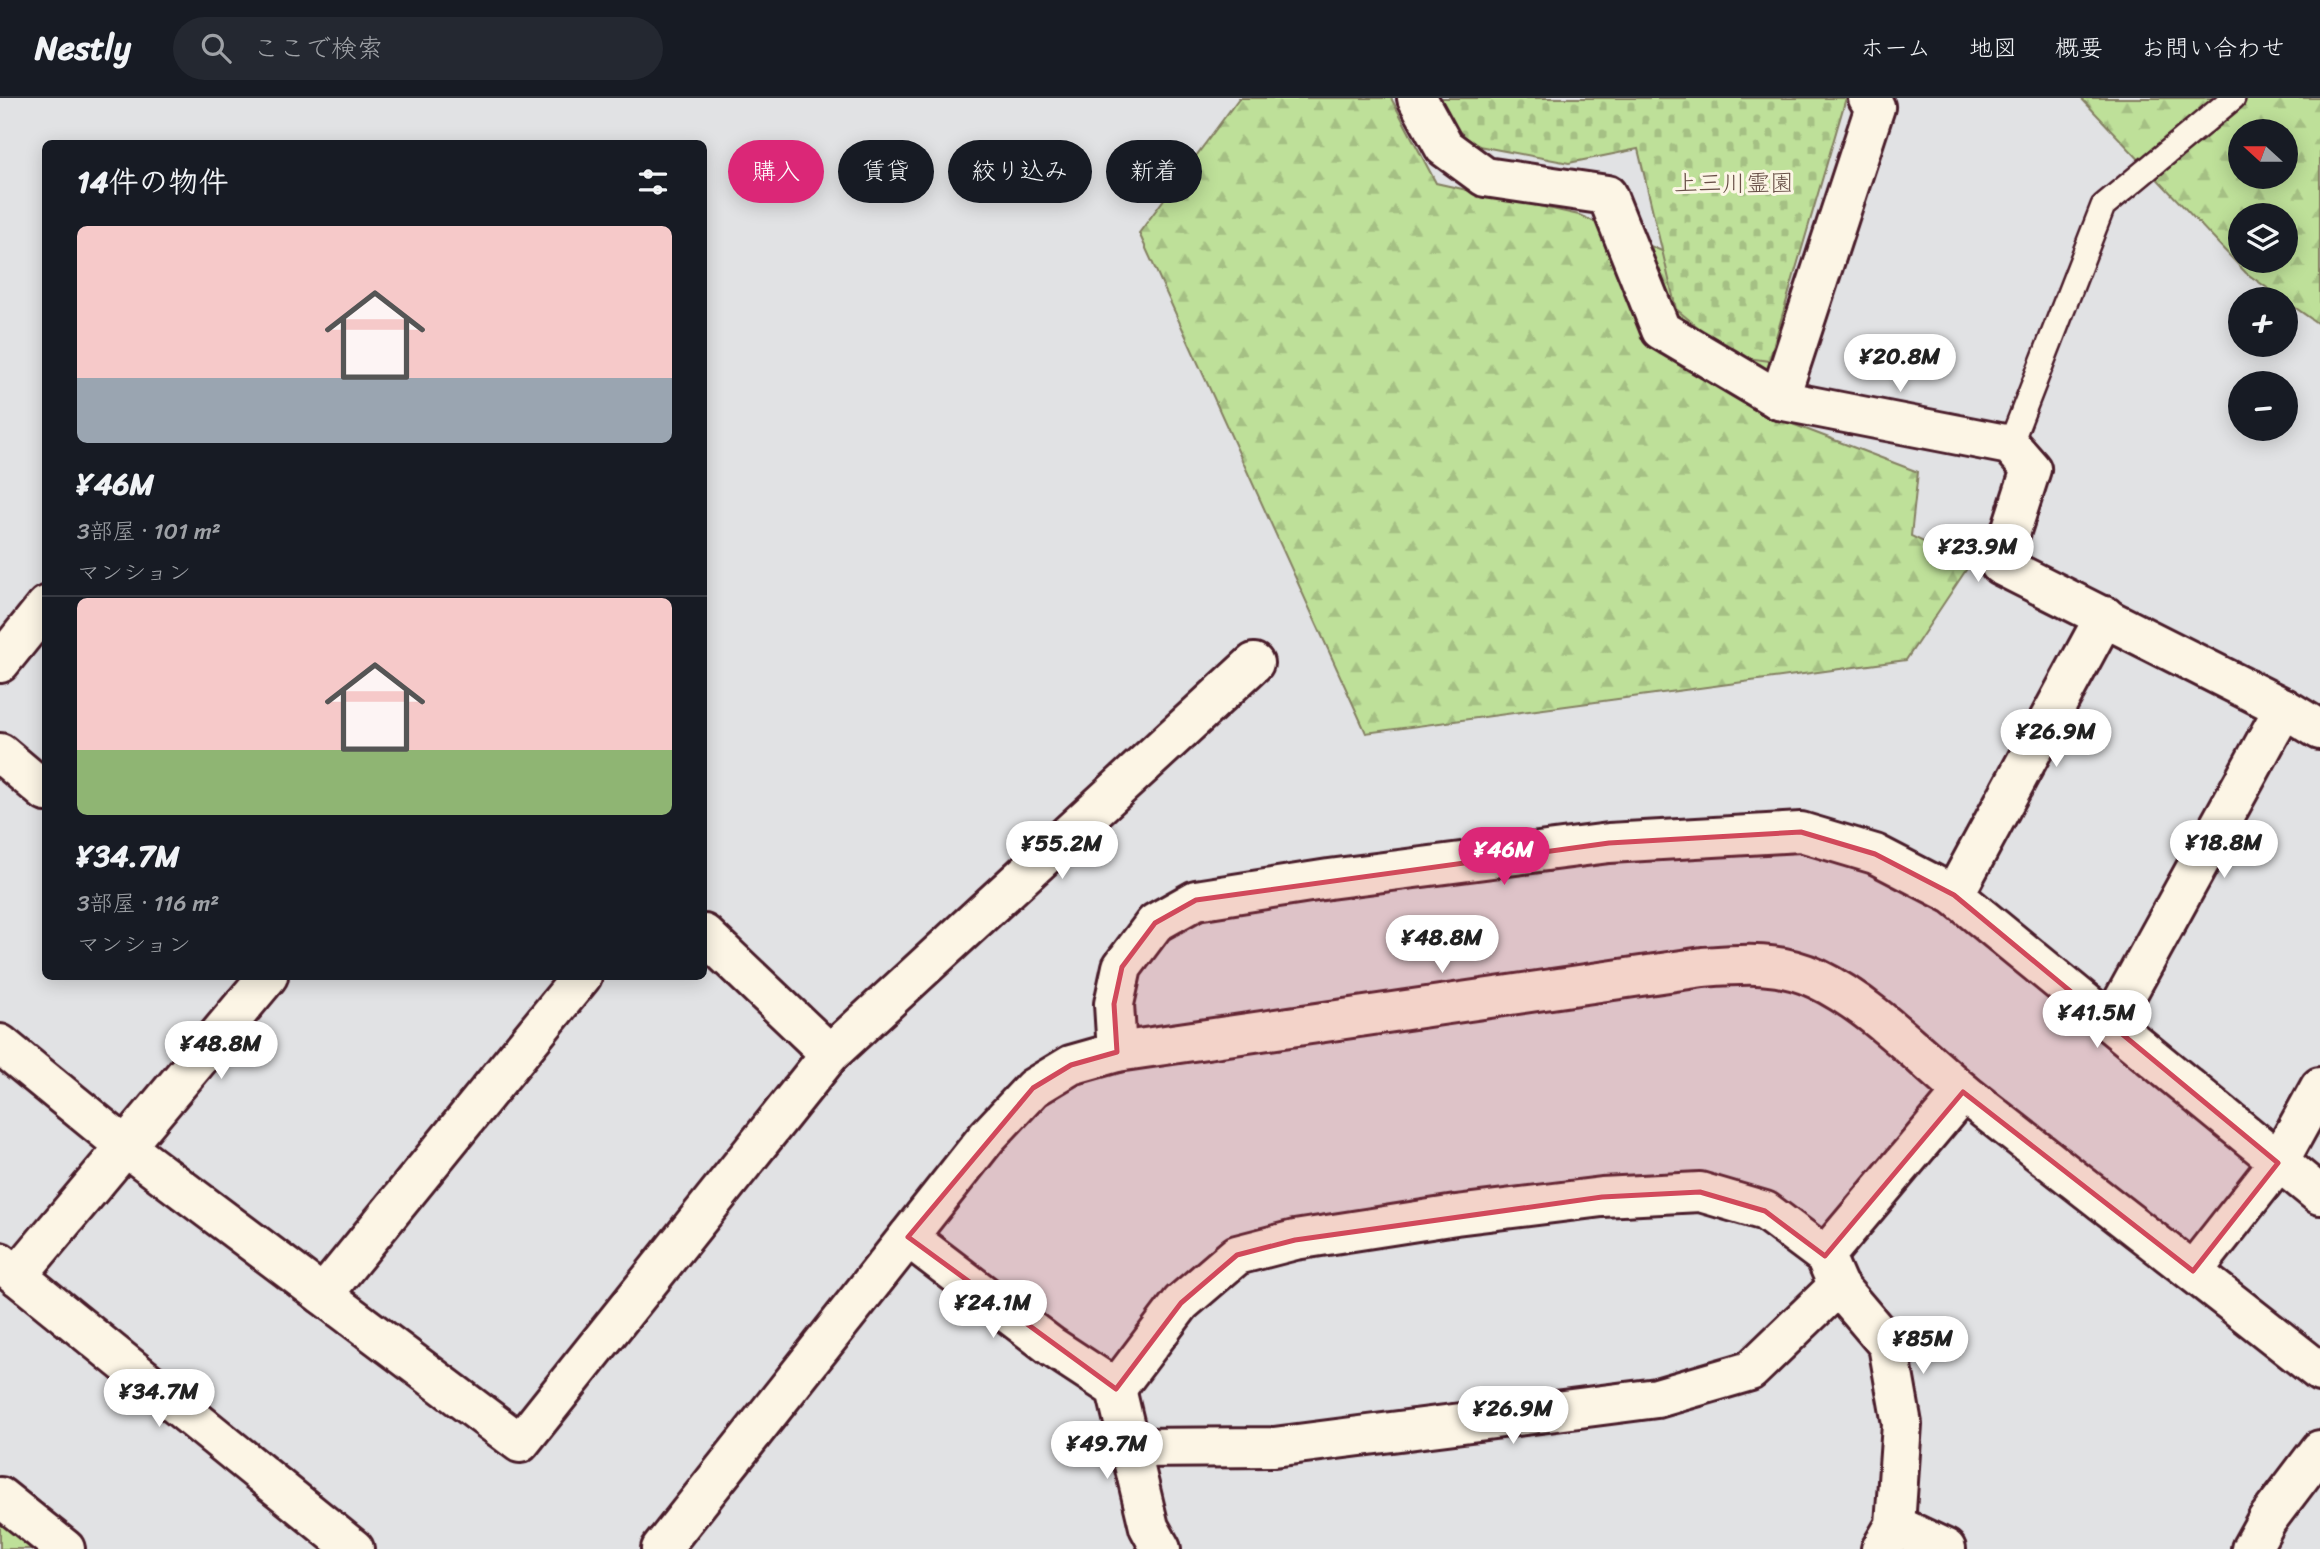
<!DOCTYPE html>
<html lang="ja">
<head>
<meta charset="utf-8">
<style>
	body { margin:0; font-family:Sriracha,"Klee One",sans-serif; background:#242831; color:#f1f3f6; height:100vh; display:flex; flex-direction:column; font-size:26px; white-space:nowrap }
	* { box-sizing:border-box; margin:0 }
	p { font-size:23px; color:#9ea1a6 }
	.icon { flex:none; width:38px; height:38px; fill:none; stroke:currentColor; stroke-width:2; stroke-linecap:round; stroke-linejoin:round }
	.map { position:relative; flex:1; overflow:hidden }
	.details { position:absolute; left:42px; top:42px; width:665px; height:840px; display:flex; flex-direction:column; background:#171b24; border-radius:10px; box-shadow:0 4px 18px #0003 }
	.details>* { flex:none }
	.top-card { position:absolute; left:728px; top:42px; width:665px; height:63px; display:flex; gap:14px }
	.needle { width:46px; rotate:291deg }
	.buttons { position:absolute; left:2228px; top:21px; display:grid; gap:14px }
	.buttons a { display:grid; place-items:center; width:70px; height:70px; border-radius:50%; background:#171b24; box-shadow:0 4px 18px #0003; font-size:35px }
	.price { position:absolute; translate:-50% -60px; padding:0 16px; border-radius:24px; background:#fff; color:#222; font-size:23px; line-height:46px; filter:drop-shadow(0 2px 4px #0008) }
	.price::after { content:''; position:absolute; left:50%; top:42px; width:21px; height:16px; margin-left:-10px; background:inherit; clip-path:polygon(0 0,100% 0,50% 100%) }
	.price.active { background:#db2777; color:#fff }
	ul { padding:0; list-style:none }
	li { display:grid; align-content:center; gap:14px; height:371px; padding:0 35px }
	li+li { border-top:2px solid #363941 }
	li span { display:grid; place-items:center; height:217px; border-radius:10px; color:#555 }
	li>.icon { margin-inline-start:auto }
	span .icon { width:126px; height:126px; fill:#fffc; stroke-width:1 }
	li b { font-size:30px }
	h2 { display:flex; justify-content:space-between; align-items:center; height:84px; padding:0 35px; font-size:30px }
	.chip { padding:0 24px; border-radius:32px; background:#171b24; box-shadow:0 4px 18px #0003; font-size:24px; line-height:63px }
	.chip.active { background:#db2777; color:#fff }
	header { display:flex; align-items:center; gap:42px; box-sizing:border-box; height:98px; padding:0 35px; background:#171b24; border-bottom:2px solid #363941 }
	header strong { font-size:33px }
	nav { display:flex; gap:38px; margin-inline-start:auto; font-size:24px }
	.search { width:490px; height:63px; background:#242831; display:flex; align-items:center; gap:18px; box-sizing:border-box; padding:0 24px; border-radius:38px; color:#9ea1a6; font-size:26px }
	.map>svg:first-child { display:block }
</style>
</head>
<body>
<header>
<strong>Nestly</strong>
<div class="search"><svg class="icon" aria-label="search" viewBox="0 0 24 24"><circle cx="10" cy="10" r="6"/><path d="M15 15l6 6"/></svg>ここで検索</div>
<nav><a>ホーム</a><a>地図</a><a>概要</a><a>お問い合わせ</a></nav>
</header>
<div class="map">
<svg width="2320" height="1451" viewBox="0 0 2320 1451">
	<defs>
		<pattern id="forest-firs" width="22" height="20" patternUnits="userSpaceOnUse" patternTransform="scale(1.75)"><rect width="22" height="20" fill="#bee099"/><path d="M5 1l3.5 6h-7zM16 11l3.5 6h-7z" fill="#a5c084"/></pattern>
		<pattern id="cemetery-stones" width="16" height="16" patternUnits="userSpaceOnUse" patternTransform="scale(1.75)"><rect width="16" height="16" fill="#bee099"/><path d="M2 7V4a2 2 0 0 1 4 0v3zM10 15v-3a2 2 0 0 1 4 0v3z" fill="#a5c084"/></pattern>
		<pattern id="park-crowns" width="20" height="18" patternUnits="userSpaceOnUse" patternTransform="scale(1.75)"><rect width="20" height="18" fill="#bee099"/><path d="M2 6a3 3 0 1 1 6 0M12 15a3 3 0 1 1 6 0" fill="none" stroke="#a5c084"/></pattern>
	</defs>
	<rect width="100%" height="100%" fill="#e1e2e4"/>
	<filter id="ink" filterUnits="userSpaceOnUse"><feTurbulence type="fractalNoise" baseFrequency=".0143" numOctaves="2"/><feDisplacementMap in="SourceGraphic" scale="14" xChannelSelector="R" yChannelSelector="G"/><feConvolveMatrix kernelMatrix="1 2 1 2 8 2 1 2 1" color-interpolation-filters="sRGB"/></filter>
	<g filter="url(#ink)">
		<g fill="url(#forest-firs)" stroke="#848062" stroke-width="2" fill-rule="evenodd">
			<polygon points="1239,0 1391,0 1436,85 1579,117 1791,209 1782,322 1918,374 1911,438 1970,466 1906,562 1366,635 1139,135"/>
			<path d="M2081,0H2320V227L2246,175ZM2240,33H2286V79H2240ZM2240,117H2286V163H2240Z"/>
		</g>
		<polygon fill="url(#cemetery-stones)" stroke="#848062" stroke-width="2" points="1438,0 1846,0 1769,263 1733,258 1676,211 1638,51 1569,65 1463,45"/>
		<polygon fill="url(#park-crowns)" stroke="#848062" stroke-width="2" points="0,1425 32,1451 0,1451"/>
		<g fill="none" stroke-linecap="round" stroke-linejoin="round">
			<defs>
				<polyline id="service" points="2010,347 2103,108 2233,0"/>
				<g id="minor">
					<polyline points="1417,0 1444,49 1485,79 1607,97 1661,232 1779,302 2010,347 2031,371 2000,467 2284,610 2320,632"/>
					<polyline points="1779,302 1875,9 1868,0"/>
					<polyline points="0,565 46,508"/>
					<polyline points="0,655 46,694"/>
					<polyline points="1954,797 2105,518"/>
					<polyline points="704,836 830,956"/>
					<polyline points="2111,925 2284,610"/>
					<polyline points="0,946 127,1050 520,1345 830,956 1254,565"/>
					<polyline points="1117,954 1114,906 1122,869 1155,825 1196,802 1329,781 1609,745 1801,734 1875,756 1954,797 2320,1097"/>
					<polyline points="908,1139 1052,1249 1116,1291 1149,1429 1161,1451"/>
					<polyline points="1825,1158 1963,994"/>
					<polyline points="2193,1173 2278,1065 2320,989"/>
					<polyline points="17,1178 268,878"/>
					<polyline points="323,1197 582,878"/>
					<polyline points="1116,1291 1181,1205 1237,1157 1295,1142 1456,1117 1602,1099 1700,1094 1765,1113 1825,1158 1838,1188 1888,1247 1902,1326 1895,1427 1881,1451"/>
					<polyline points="1129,1350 1274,1349 1657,1300 1750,1273 1838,1188"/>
					<polyline points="0,1399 65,1451"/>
					<polyline points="1895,1427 1946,1451"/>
					<polyline points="2251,1451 2267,1422 2320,1352"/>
				</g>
				<g id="tertiary">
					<polyline points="0,1164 354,1451"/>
					<path d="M661,1451L987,1039L1033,990L1071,967L1117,954L1703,869C1744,866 1779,863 1817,881C1870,906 1919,958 1964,995C2082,1089 2202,1180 2320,1274"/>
				</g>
			</defs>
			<use href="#service" stroke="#4a1f2b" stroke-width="28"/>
			<use href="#minor" stroke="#4a1f2b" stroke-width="44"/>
			<use href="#tertiary" stroke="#4a1f2b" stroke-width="44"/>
			<use href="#service" stroke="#fcf5e5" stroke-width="23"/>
			<use href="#minor" stroke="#fcf5e5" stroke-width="38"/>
			<use href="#tertiary" stroke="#fcf5e5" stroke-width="38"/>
		</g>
	</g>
	<path fill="#d1495b" fill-opacity="0.2" stroke="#d1495b" stroke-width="5" stroke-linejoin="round" d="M1801,734L1875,756L1954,797L2278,1065L2193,1173L1963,994L1825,1158L1765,1113L1700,1094L1602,1099L1295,1142L1237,1157L1181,1205L1116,1291L908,1139L1033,990L1071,967L1117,954L1114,906L1122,869L1155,825L1196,802L1609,745Z"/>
	<g text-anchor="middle" stroke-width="6" stroke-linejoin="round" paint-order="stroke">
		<g font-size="24" fill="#674f46" stroke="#fcf5e5">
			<text x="1734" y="93">上三川霊園</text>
		</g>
	</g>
</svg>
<div class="buttons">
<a><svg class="needle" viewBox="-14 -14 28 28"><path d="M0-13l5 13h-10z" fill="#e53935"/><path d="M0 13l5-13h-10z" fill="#9ea1a6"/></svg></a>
<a><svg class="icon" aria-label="layers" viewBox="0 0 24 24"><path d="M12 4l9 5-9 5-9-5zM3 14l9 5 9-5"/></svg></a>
<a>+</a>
<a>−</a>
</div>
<b class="price" style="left:1900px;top:296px">¥20.8M</b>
<b class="price" style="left:1978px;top:486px">¥23.9M</b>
<b class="price" style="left:2056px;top:671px">¥26.9M</b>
<b class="price" style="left:2224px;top:782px">¥18.8M</b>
<b class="price" style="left:1062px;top:783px">¥55.2M</b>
<b class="price active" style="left:1504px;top:789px">¥46M</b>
<b class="price" style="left:1442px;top:877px">¥48.8M</b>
<b class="price" style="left:2097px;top:952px">¥41.5M</b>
<b class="price" style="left:221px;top:983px">¥48.8M</b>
<b class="price" style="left:993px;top:1242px">¥24.1M</b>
<b class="price" style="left:1923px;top:1278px">¥85M</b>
<b class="price" style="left:159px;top:1331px">¥34.7M</b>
<b class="price" style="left:1513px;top:1348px">¥26.9M</b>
<b class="price" style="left:1107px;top:1383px">¥49.7M</b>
<div class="top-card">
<a class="chip active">購入</a>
<a class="chip">賃貸</a>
<a class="chip">絞り込み</a>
<a class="chip">新着</a>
</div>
<section class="details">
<h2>14件の物件<svg class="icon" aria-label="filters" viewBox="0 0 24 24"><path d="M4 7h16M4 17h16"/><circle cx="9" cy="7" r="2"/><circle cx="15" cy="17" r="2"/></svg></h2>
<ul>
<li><span style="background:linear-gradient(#f6c9c9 70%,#9aa5b1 0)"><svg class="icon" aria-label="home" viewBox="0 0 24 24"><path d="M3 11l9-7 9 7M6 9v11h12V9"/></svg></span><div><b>¥46M</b><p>3部屋 · 101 m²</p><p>マンション</p></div></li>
<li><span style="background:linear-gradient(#f6c9c9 70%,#8fb573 0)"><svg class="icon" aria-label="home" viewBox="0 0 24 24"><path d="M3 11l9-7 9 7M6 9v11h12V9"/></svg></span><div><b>¥34.7M</b><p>3部屋 · 116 m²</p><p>マンション</p></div></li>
</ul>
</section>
</div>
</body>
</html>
